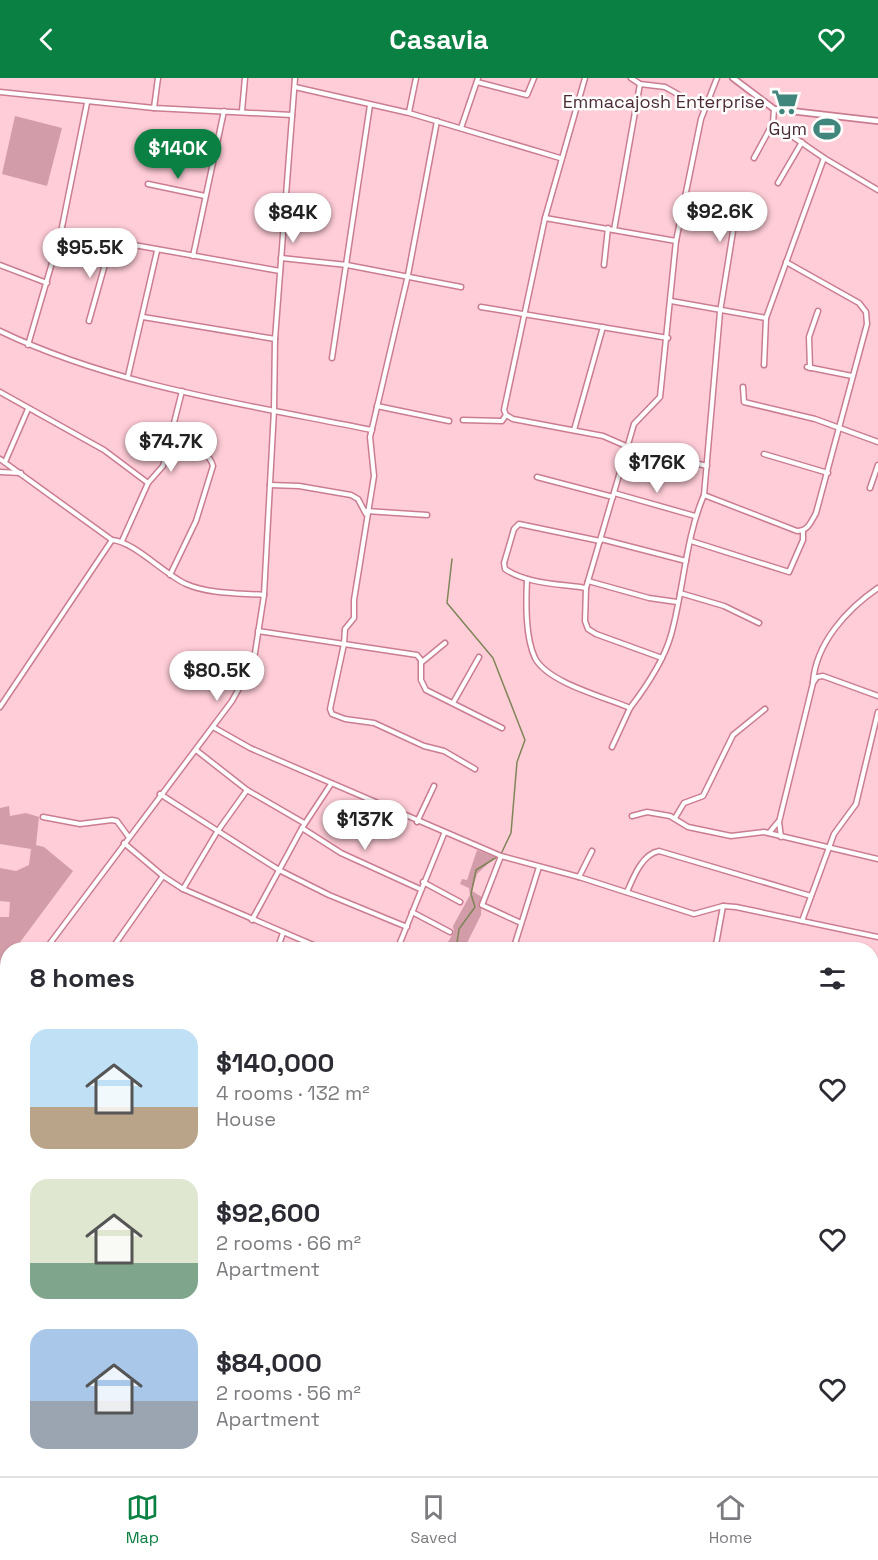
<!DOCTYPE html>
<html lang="en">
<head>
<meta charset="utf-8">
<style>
	body { margin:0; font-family:"Space Grotesk",sans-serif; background:#f2f2f3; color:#2b2b33; height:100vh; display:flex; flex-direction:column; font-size:22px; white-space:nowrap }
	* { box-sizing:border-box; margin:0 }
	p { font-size:20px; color:#7c7c81 }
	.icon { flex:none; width:33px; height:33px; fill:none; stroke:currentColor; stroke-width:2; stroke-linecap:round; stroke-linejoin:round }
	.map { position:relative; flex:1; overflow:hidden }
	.details { position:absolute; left:0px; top:864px; width:879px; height:534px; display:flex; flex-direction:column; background:#fff; border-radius:24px 24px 0 0; box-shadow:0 2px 4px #0004 }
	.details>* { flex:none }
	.price { position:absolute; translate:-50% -51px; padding:0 14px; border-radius:21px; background:#fff; color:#222; font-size:20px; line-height:39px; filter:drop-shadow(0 2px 3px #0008) }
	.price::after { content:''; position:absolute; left:50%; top:36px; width:18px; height:14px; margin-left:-9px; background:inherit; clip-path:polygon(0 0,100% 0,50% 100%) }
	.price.selected { background:#0b8043; color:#fff }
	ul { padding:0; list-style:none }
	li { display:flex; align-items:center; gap:18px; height:150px; padding:0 30px }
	li span { display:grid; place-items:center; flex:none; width:168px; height:120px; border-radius:18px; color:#555 }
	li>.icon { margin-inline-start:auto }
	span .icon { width:72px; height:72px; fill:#fffc; stroke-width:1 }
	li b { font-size:26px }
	h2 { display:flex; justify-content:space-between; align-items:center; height:72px; padding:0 30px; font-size:26px }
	header { display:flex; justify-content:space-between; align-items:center; height:78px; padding:0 30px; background:#0b8043; color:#fff; font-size:27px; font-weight:800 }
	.menu { display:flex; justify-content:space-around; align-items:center; height:84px; border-top:2px solid #e1e1e2; background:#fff; font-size:16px; color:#7c7c81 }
	.menu a { display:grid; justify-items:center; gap:3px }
	.menu .selected { color:#0b8043 }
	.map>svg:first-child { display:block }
</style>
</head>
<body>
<header><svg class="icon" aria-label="back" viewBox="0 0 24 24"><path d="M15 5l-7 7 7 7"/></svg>Casavia<svg class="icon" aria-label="heart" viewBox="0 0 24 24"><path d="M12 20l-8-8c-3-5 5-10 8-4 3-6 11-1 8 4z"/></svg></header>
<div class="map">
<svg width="878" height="1398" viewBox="0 0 878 1398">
	<rect width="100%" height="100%" fill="#ffcdd8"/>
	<g fill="#d39ca9">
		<polygon points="15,38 62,50 47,108 2,96"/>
		<polygon points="9,728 10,738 26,735 39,739 36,767 44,769 73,793 15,871 8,872 7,881 0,890 0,839 9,839 10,824 0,823 0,790 16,793 29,787 31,771 0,766 0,730"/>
		<polygon points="477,772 495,779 477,796 472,813 482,819 481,837 465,869 467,871 451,871 452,867 448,864 454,854 453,848 470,817 469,810 460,806 462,801 467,802"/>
		<polygon points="7,1327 5,1348 7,1351 7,1387 0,1388 0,1334"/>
		<polygon points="377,1390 486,1391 485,1398 385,1398"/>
	</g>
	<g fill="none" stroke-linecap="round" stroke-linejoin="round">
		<g stroke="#7f8558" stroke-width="1.5">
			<polyline points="452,481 447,525 493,580 525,662 517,684 511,755 501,776"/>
			<polyline points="456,872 459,851 475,829 471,816 476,792 497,779"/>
			<polyline points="464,1398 465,1390"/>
		</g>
		<defs>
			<g id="minor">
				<polyline points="585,0 545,140 504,332 506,337 513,341 603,358 626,368 707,388"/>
				<polyline points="631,0 640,6 665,9 704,31"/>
				<polyline points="477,4 527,17 534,0"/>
				<polyline points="295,9 409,35 560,80"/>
				<polyline points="0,14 154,30 292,37"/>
				<polyline points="154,30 158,0"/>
				<polyline points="242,33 245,0"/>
				<polyline points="409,34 416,0"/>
				<polyline points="437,43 408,197 370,359 374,398 354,522 354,540 345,551 344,566 330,631 332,636 345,641 374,645 424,668 444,673 475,691"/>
				<polyline points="773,45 824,80 878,112"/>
				<polyline points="461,50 478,0"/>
				<polyline points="754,80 773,45 774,31"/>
				<polyline points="778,105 802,64"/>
				<polyline points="148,106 205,118"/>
				<polyline points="545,140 676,163"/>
				<polyline points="614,152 640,6"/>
				<polyline points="61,154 280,193"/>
				<polyline points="193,178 224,33"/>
				<polyline points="281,180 347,187 461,209"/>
				<polyline points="0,187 47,205"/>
				<polyline points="604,187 608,150"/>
				<polyline points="671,223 766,240"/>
				<polyline points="481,229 668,260"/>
				<polyline points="143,239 275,261"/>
				<polyline points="89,243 111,165"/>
				<path d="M0,253C114,308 249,327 372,352"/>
				<polyline points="28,267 61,154 87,25"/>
				<polyline points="332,280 370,27"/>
				<polyline points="764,287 766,240 824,80"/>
				<polyline points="807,289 852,298"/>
				<polyline points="810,290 809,259 818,233"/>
				<polyline points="128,298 157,173"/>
				<polyline points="743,309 744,324 815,341 878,364"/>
				<polyline points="0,314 104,372 148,405"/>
				<polyline points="377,328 449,343"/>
				<polyline points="463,342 502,343 506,337"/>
				<polyline points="574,352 603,249"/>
				<polyline points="764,376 828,395"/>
				<path d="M0,381L112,462C133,463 164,496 186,506C209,516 239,515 264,517"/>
				<polyline points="5,384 28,331"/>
				<polyline points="0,394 21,395"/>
				<polyline points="537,399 613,419"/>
				<polyline points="270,407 299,408 351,417 358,421 366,436"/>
				<polyline points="870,410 878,387"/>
				<polyline points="614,415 695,438"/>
				<path d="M704,417L797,453C808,453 811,444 816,435L867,246L866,234L859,225L786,184"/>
				<polyline points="366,433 427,437"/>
				<polyline points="601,461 686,483"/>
				<polyline points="122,463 148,405 163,388 182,313"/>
				<polyline points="691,463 789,494 803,462 803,453"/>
				<path d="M170,497L196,443L213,388C209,371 185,368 171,363"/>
				<path d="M527,501C526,524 525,559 535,580C548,605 605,619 630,630C646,609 664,582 671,557C684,511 685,461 704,417L720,234L735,141L732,130L685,121"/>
				<polyline points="588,503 649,520 677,524"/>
				<path d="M586,510C561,506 526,506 505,491L504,485L514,451L519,446L600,463"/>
				<polyline points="680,515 724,528 759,545"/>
				<polyline points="258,553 417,577 421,582 421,602 426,612 502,650"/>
				<polyline points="662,580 596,556 588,551 585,543 586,510 634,346 660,319 676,163 701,41 717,0"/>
				<polyline points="422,584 445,565"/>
				<path d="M813,604C816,565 847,531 878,510"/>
				<polyline points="453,625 479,579"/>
				<polyline points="0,629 112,462"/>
				<polyline points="213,649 250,670 501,778 579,799 694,836 723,828 736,829 878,859"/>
				<polyline points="612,669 630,630"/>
				<polyline points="196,672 247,712 304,745"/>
				<polyline points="160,716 279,792 329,817 407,849"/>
				<polyline points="632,738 647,734 670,738 688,749 731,758 764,754 878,781"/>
				<polyline points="43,739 80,746 112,742 117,743 128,758"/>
				<polyline points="675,740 684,725 703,718 733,657 765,631"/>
				<polyline points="417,744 434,708"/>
				<polyline points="302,750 341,775 420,811"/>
				<polyline points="769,755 778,744"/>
				<polyline points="781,759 779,744 813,605 817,599 823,598 878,618"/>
				<polyline points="124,765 163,798 183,811 325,872"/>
				<polyline points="501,778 482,827 521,845"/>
				<polyline points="579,799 592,773"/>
				<polyline points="423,804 460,824"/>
				<polyline points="183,811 217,754 247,712"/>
				<path d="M627,814C633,800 642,776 659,773L811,818"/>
				<polyline points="412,834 450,854"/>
				<polyline points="252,842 302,750 331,706"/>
				<polyline points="802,843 834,756 856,726 878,634"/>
				<polyline points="113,869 119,872"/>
				<polyline points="45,872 232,623 249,592 255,575 264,517 274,332 275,261 295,0"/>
				<polyline points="111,872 163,798"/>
				<polyline points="277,872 283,855"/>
				<polyline points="397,872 444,756"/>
				<polyline points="513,872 539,789"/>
				<polyline points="715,872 723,828"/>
				<polyline points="0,930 8,921"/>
				<polyline points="872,939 878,915"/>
				<polyline points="872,943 878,945"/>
				<polyline points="0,1048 8,1054"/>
				<polyline points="872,1064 878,1026"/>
				<polyline points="0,1097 8,1090"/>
				<polyline points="872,1182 878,1179"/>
				<polyline points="0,1212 8,1207"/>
				<polyline points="0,1232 8,1250"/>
				<polyline points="872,1290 878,1291"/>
				<polyline points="317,1390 326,1398"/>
				<polyline points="168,1398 174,1390"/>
				<polyline points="226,1398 232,1390"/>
				<polyline points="287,1398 293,1390"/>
				<polyline points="344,1398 350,1390"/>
				<polyline points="639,1398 640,1390"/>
				<polyline points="689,1398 690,1390"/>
				<polyline points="818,1398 821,1390"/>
				<polyline points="876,1398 878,1388"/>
			</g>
			<g id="tertiary">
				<polyline points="733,0 774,31 878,43"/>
				<polyline points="0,1284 8,1288"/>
				<polyline points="147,1390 157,1398"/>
			</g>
		</defs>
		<use href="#minor" stroke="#ca7d91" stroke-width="7"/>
		<use href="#tertiary" stroke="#ca7d91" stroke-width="8"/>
		<use href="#minor" stroke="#fff" stroke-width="4"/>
		<use href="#tertiary" stroke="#fff" stroke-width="4.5"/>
	</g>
	<defs>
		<symbol id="supermarket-bare" viewBox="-9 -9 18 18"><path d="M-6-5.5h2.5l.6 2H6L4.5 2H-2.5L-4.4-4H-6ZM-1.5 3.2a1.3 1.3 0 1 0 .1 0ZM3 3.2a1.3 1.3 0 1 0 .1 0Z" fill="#41867c" stroke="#fdfdfd" stroke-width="2.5" paint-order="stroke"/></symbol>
		<symbol id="stadium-bare" viewBox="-9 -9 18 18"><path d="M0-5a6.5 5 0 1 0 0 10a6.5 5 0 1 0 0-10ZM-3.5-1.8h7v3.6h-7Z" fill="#41867c" stroke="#fdfdfd" stroke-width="2.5" paint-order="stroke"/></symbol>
	</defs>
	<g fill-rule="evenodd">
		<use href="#supermarket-bare" x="766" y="5" width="38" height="38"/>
		<use href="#stadium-bare" x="808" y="32" width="38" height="38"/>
	</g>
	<g text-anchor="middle" stroke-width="5" stroke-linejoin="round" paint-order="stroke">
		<g font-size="18" fill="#4c2c34" stroke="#fdfdfd" text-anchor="end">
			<text x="765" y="30">Emmacajosh Enterprise</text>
			<text x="807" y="57">Gym</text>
		</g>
	</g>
</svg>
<b class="price selected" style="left:178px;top:102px">$140K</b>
<b class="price" style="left:720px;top:165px">$92.6K</b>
<b class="price" style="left:293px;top:166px">$84K</b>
<b class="price" style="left:90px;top:201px">$95.5K</b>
<b class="price" style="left:171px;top:395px">$74.7K</b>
<b class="price" style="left:657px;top:416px">$176K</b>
<b class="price" style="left:217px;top:624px">$80.5K</b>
<b class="price" style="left:365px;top:773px">$137K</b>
<section class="details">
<h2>8 homes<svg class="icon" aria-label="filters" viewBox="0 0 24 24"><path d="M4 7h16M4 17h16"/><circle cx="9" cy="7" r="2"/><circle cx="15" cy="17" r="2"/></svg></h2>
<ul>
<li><span style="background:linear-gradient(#bfe0f5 65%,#b9a48a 0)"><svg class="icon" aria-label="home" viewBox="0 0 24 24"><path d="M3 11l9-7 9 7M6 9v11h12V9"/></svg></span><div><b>$140,000</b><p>4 rooms · 132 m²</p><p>House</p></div><svg class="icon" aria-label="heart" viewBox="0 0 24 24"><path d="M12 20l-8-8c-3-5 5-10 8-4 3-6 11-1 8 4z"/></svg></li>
<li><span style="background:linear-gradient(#dfe7d0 70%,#7fa58c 0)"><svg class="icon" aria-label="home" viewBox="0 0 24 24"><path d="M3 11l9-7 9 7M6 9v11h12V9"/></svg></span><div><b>$92,600</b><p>2 rooms · 66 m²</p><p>Apartment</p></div><svg class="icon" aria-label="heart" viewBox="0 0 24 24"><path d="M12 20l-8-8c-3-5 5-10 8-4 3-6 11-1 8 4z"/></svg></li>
<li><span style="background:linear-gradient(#a9c7e8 60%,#9aa5b1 0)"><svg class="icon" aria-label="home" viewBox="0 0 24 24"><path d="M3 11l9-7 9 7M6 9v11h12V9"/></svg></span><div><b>$84,000</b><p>2 rooms · 56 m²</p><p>Apartment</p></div><svg class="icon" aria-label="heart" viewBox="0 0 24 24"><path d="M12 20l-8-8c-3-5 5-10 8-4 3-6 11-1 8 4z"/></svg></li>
</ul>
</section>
</div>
<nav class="menu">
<a class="selected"><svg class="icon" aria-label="map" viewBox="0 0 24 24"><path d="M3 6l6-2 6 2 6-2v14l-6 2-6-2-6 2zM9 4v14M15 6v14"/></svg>Map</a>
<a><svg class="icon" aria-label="saved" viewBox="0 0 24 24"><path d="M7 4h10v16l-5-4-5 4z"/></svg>Saved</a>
<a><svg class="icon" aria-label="home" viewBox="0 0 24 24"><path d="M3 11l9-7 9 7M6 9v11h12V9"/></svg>Home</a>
</nav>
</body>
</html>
